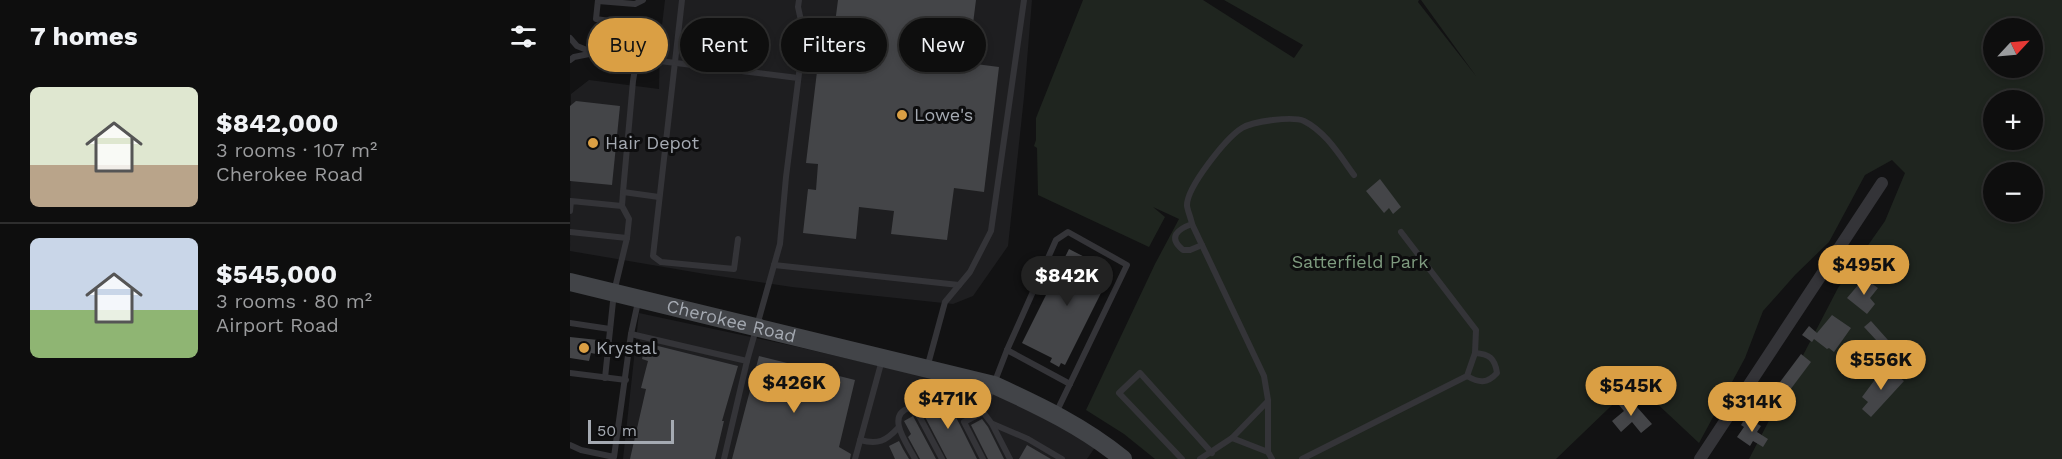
<!DOCTYPE html>
<html lang="en">
<head>
<meta charset="utf-8">
<style>
	body { margin:0; font-family:"Work Sans",sans-serif; background:#171717; color:#f1f3f6; height:100vh; display:flex; flex-direction:column; font-size:22px; white-space:nowrap }
	* { box-sizing:border-box; margin:0 }
	p { font-size:20px; color:#9b9c9e }
	.icon { flex:none; width:33px; height:33px; fill:none; stroke:currentColor; stroke-width:2; stroke-linecap:round; stroke-linejoin:round }
	.map { position:relative; flex:1; overflow:hidden }
	.details { display:flex; flex-direction:column; background:#0e0e0e; width:570px }
	.details>* { flex:none }
	.hud { position:absolute; left:18px; top:18px; width:570px; height:54px; display:flex; gap:12px }
	.needle { width:39px; rotate:64deg }
	.tools { position:absolute; left:1413px; top:18px; display:grid; gap:12px }
	.tools a { display:grid; place-items:center; width:60px; height:60px; border-radius:50%; background:#0e0e0e; box-shadow:0 3px 9px #0003,0 0 0 2px #2e2e2e; font-size:30px }
	.scale { position:absolute; left:18px; bottom:15px; width:86px; box-sizing:border-box; padding-left:6px; border:3px solid #a5aab2; border-top:0; font-size:16px; line-height:21px; white-space:nowrap; color:#a5aab2; -webkit-text-stroke:4px #0d0d0e; paint-order:stroke }
	.price { position:absolute; translate:-50% -51px; padding:0 14px; border-radius:21px; background:#da9f44; color:#111; font-size:20px; line-height:39px; filter:drop-shadow(0 2px 3px #0008) }
	.price::after { content:''; position:absolute; left:50%; top:36px; width:18px; height:14px; margin-left:-9px; background:inherit; clip-path:polygon(0 0,100% 0,50% 100%) }
	.price.current { background:#222; color:#fff }
	ul { padding:0; list-style:none }
	li { display:flex; align-items:center; gap:18px; height:150px; padding:0 30px }
	li+li { border-top:2px solid #2e2e2e }
	li span { display:grid; place-items:center; flex:none; width:168px; height:120px; border-radius:9px; color:#555 }
	li>.icon { margin-inline-start:auto }
	span .icon { width:72px; height:72px; fill:#fffc; stroke-width:1 }
	li b { font-size:26px }
	h2 { display:flex; justify-content:space-between; align-items:center; height:72px; padding:0 30px; font-size:26px }
	.pill { padding:0 21px; border-radius:27px; background:#0e0e0e; box-shadow:0 3px 9px #0003,0 0 0 2px #2e2e2e; font-size:21px; line-height:54px }
	.pill.current { background:#da9f44; color:#111 }
	main { display:flex; flex:1; min-height:0 }
	.map>svg:first-child { display:block }
</style>
</head>
<body>
<main>
<section class="details">
<h2>7 homes<svg class="icon" aria-label="filters" viewBox="0 0 24 24"><path d="M4 7h16M4 17h16"/><circle cx="9" cy="7" r="2"/><circle cx="15" cy="17" r="2"/></svg></h2>
<ul>
<li><span style="background:linear-gradient(#dfe7d0 65%,#b9a48a 0)"><svg class="icon" aria-label="home" viewBox="0 0 24 24"><path d="M3 11l9-7 9 7M6 9v11h12V9"/></svg></span><div><b>$842,000</b><p>3 rooms · 107 m²</p><p>Cherokee Road</p></div></li>
<li><span style="background:linear-gradient(#c9d6e8 60%,#8fb573 0)"><svg class="icon" aria-label="home" viewBox="0 0 24 24"><path d="M3 11l9-7 9 7M6 9v11h12V9"/></svg></span><div><b>$545,000</b><p>3 rooms · 80 m²</p><p>Airport Road</p></div></li>
</ul>
</section>
<div class="map">
<svg width="1492" height="459" viewBox="0 0 1492 459">
	<rect width="100%" height="100%" fill="#121213"/>
	<g fill="#1e1e20">
		<polygon points="95,0 462,0 454,97 438,246 403,296 383,304 222,287 135,274 0,251 1,94 19,80 89,89 90,42"/>
		<polygon points="69,313 228,347 408,389 447,402 526,446 517,459 53,459"/>
	</g>
	<path fill="#1f251f" fill-rule="evenodd" d="M513,0H633L724,58L733,45L654,0H849L848,2L906,76L851,0H1492V459H1179L1268,288L1315,221L1335,173L1322,160L1295,175L1259,242L1225,275L1193,311L1175,358L1129,443L1065,383L986,459H585L554,434L516,410L585,264L609,219L583,207L595,217L579,247L468,195L467,148L464,146L466,140V118ZM1424,28H1462V68H1424ZM1424,100H1462V140H1424ZM1424,172H1462V212H1424Z"/>
	<g fill="#444548">
		<polygon points="268,0 406,0 398,63 429,67 414,192 384,188 377,240 321,234 324,211 289,207 286,239 233,233 238,189 246,190 248,164 236,163 252,30 264,31"/>
		<polygon points="6,101 50,106 42,185 0,181 0,106"/>
		<polygon points="810,179 831,207 823,214 819,208 814,213 796,191"/>
		<polygon points="499,249 542,271 495,365 491,363 489,367 480,362 482,358 452,343"/>
		<polygon points="1294,278 1308,288 1300,298 1305,304 1297,314 1277,298"/>
		<polygon points="1262,315 1281,328 1264,352 1259,348 1257,349 1244,339 1242,342 1232,335 1239,326 1247,333"/>
		<polygon points="1301,321 1326,349 1320,355 1294,327"/>
		<polygon points="0,337 28,340 26,354 21,353 19,361 0,358"/>
		<polygon points="76,343 168,366 152,421 154,421 145,459 60,459 76,389 71,388 78,361 72,359"/>
		<polygon points="1231,354 1241,362 1220,390 1210,382"/>
		<polygon points="189,356 285,380 269,447 281,454 280,459 162,459"/>
		<polygon points="1315,366 1334,381 1301,417 1292,409 1298,402 1292,397"/>
		<polygon points="374,395 389,423 407,459 377,459 352,411 355,410 353,406"/>
		<polygon points="1059,398 1082,424 1071,433 1062,422 1051,432 1042,421 1054,411 1049,405"/>
		<polygon points="343,416 366,459 350,459 338,437 341,434 334,421"/>
		<polygon points="1176,417 1191,426 1187,432 1198,439 1193,447 1183,441 1180,446 1167,437 1174,427 1171,425"/>
		<polygon points="412,419 418,427 434,459 418,459 401,425"/>
		<polygon points="329,441 333,449 339,459 325,459 319,446"/>
		<polygon points="457,445 481,459 449,459"/>
	</g>
	<g fill="none" stroke-linecap="round" stroke-linejoin="round">
		<g stroke="#343438" stroke-width="6">
			<polyline points="28,0 26,19 72,26 63,81 53,192 52,206 59,219 57,238 44,292 35,378"/>
			<polyline points="112,0 83,256 91,262 164,269 168,239"/>
			<polyline points="28,1 65,4 73,0"/>
			<polyline points="0,38 7,46 24,53 228,78"/>
			<polyline points="0,60 4,57 24,53"/>
			<polyline points="53,192 89,197"/>
			<polyline points="0,211 1,201 52,206"/>
			<path d="M622,224C608,229 597,237 613,250H620L632,245"/>
			<polyline points="0,232 57,238"/>
			<polyline points="204,265 389,285"/>
			<polyline points="68,302 61,334 177,361"/>
			<polyline points="0,323 40,329"/>
			<polyline points="437,350 500,384"/>
			<polyline points="357,368 375,302 400,272 421,231 454,0"/>
			<polyline points="0,373 56,380"/>
			<path d="M897,376C909,383 917,384 927,373C925,358 919,354 905,353"/>
			<polyline points="413,412 394,422 413,459"/>
			<polyline points="423,424 458,439 492,459"/>
			<polyline points="662,438 698,452"/>
			<path d="M290,440C308,445 316,441 328,428"/>
			<polyline points="0,445 11,450 44,457 61,334"/>
			<polyline points="154,459 177,361 210,244 216,177 234,34 228,7 229,0"/>
			<polyline points="285,459 312,360"/>
			<path d="M345,459C338,445 315,416 339,408L347,412L372,459"/>
			<polyline points="440,459 422,424 413,412 437,350 486,240 498,232 557,265 486,413"/>
			<polyline points="612,459 549,393 570,373 642,453"/>
			<polyline points="630,459 662,438 698,401"/>
			<path d="M702,459L698,452V400L694,376L622,224C621,218 618,212 617,206C616,188 656,138 672,128C683,121 723,116 734,121C756,132 770,156 784,175"/>
			<polyline points="732,459 897,376 905,353 906,330 831,232"/>
		</g>
		<polyline stroke="#343438" stroke-width="12" points="1130,459 1312,183"/>
		<path stroke="#424448" stroke-width="18" id="s1" d="M0,282L424,385C470,406 514,427 553,459"/>
	</g>
	<g fill="#da9f44" stroke="#0d0d0e" stroke-width="2">
		<circle cx="332" cy="115" r="6"/>
		<circle cx="23" cy="143" r="6"/>
		<circle cx="14" cy="348" r="6"/>
	</g>
	<g text-anchor="middle" stroke-width="6" stroke-linejoin="round" paint-order="stroke">
		<g font-size="18" fill="#a5aab2" stroke="#0d0d0e" text-anchor="start">
			<text x="344" y="121">Lowe's</text>
			<text x="35" y="149">Hair Depot</text>
			<text x="26" y="354">Krystal</text>
		</g>
		<g font-size="18" fill="#7e9b7f" stroke="#0d0d0e">
			<text x="790" y="268">Satterfield Park</text>
		</g>
		<g font-size="18" fill="#a5aab2" stroke="#0d0d0e">
			<text dy="6" stroke="none"><textPath href="#s1" startOffset="166">Cherokee Road</textPath></text>
		</g>
	</g>
</svg>
<div class="tools">
<a><svg class="needle" viewBox="-14 -14 28 28"><path d="M0-13l5 13h-10z" fill="#e53935"/><path d="M0 13l5-13h-10z" fill="#9b9c9e"/></svg></a>
<a>+</a>
<a>−</a>
</div>
<div class="scale">50 m</div>
<b class="price" style="left:1294px;top:296px">$495K</b>
<b class="price current" style="left:497px;top:307px">$842K</b>
<b class="price" style="left:1311px;top:391px">$556K</b>
<b class="price" style="left:224px;top:414px">$426K</b>
<b class="price" style="left:1061px;top:417px">$545K</b>
<b class="price" style="left:378px;top:430px">$471K</b>
<b class="price" style="left:1182px;top:433px">$314K</b>
<div class="hud">
<a class="pill current">Buy</a>
<a class="pill">Rent</a>
<a class="pill">Filters</a>
<a class="pill">New</a>
</div>
</div>
</main>
</body>
</html>
